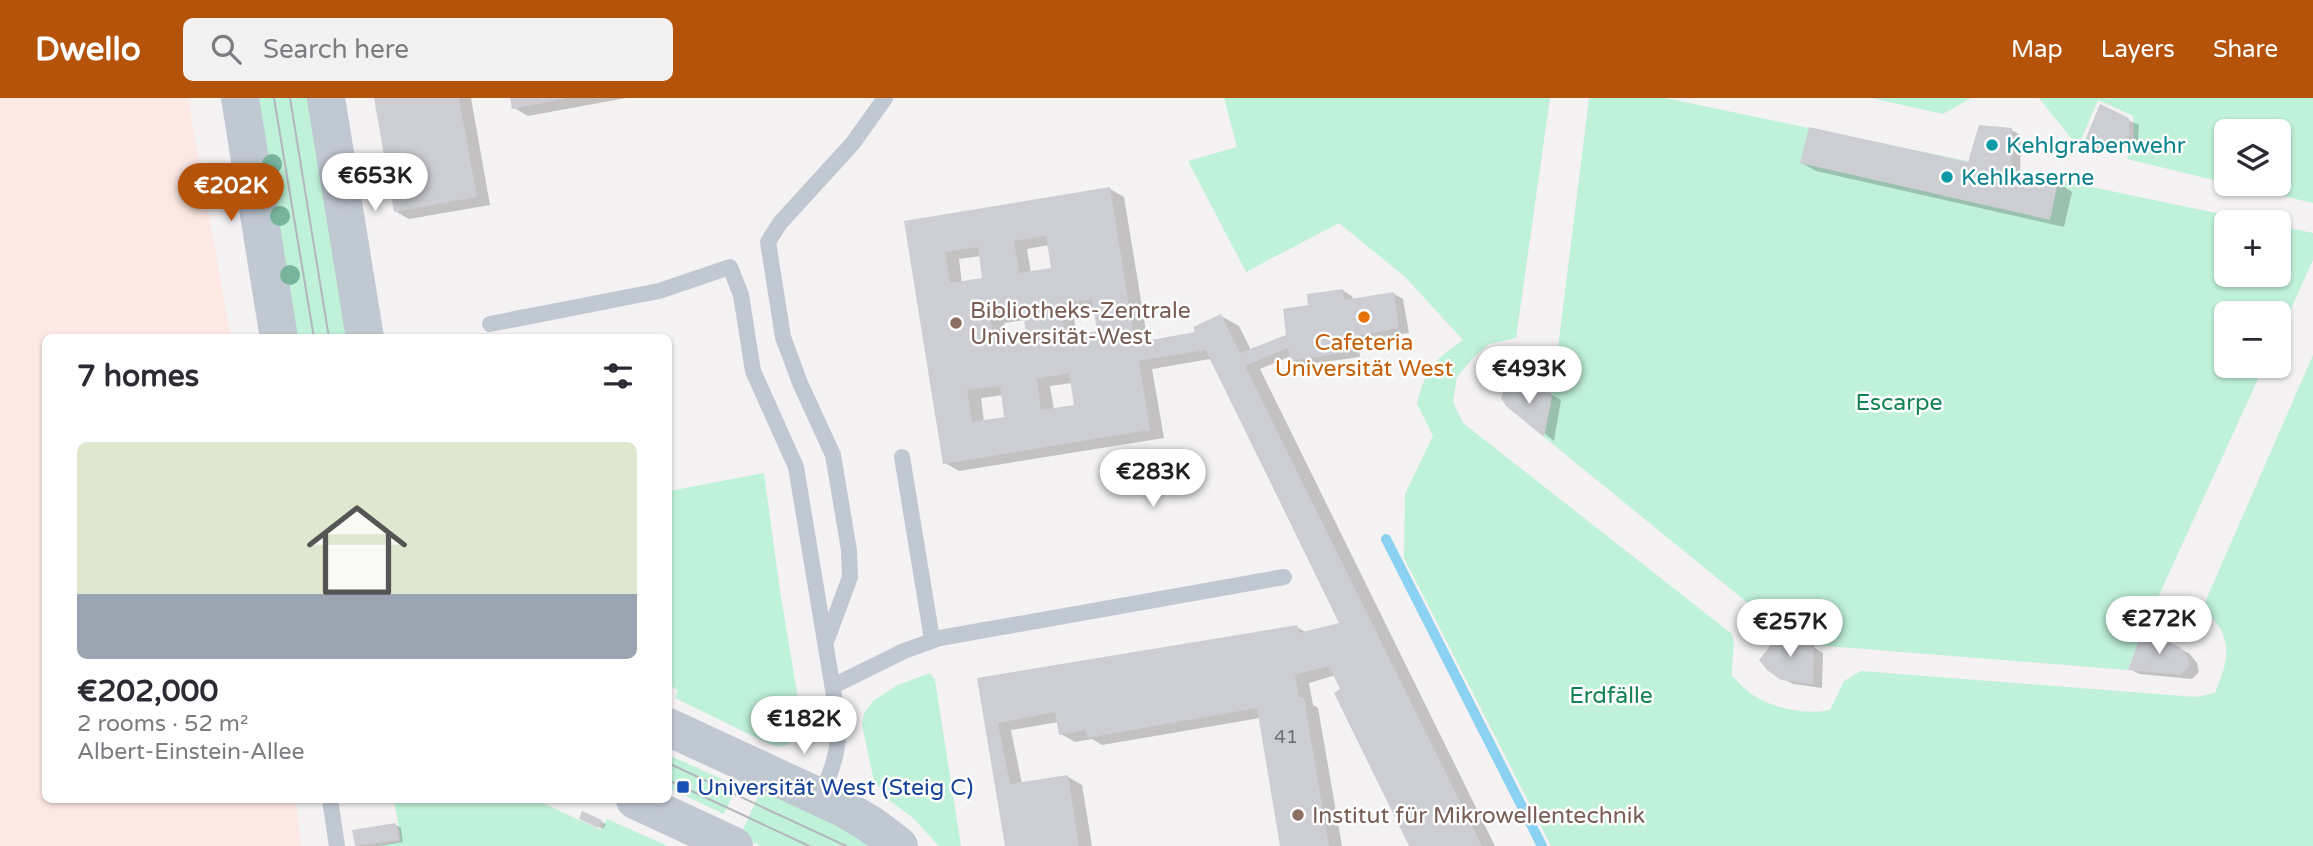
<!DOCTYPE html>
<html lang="en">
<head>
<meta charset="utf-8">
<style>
	body { margin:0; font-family:"Varela Round",sans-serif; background:#f2f2f3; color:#2b2b33; height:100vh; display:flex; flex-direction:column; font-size:26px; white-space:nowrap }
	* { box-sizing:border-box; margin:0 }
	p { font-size:23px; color:#7c7c81 }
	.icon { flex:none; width:38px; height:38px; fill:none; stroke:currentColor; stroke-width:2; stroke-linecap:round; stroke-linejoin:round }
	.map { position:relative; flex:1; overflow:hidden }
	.drawer { position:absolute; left:42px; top:236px; width:630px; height:469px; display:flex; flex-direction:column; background:#fff; border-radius:10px; box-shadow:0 2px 5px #0004 }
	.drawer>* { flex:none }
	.tools { position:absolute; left:2214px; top:21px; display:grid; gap:14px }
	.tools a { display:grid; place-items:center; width:77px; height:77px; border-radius:10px; background:#fff; box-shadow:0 2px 5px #0004; font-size:35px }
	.price { position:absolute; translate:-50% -60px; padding:0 16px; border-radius:24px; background:#fff; color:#222; font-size:23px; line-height:46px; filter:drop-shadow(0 2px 4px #0008) }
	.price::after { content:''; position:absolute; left:50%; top:42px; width:21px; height:16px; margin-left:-10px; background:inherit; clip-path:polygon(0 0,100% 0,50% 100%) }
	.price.selected { background:#b45309; color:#fff }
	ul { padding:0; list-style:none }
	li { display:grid; align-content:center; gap:14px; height:371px; padding:0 35px }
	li+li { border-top:2px solid #e1e1e2 }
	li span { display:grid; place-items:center; height:217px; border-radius:10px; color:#555 }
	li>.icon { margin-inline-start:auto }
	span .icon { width:126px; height:126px; fill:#fffc; stroke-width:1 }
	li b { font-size:30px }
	h2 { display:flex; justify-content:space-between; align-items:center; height:84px; padding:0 35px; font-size:30px }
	header { display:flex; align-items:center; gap:42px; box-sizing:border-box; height:98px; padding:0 35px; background:#b45309; color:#fff }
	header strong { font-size:33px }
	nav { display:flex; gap:38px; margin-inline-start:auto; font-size:24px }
	.search { width:490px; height:63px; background:#f2f2f3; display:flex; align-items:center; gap:18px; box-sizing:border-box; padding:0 24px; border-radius:10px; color:#7c7c81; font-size:26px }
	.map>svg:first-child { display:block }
</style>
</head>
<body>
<header>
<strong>Dwello</strong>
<div class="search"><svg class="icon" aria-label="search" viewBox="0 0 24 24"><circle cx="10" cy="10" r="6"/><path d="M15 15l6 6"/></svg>Search here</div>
<nav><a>Map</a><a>Layers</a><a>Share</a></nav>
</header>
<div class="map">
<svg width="2313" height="748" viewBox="0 0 2313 748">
	<rect width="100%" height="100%" fill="#f4f2f2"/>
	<polygon fill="#fde9e4" points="0,0 188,0 231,240 46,240 46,702 296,702 301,748 0,748"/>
	<g fill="#c0f2d9">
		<polygon points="251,0 315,0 354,240 290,240"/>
		<path d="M1224,0H1550L1516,240L1489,246L1473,260L1457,279L1453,304L1463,325L1732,536C1736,551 1731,563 1732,578C1739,584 1745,592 1753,597C1774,611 1805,617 1830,612L1844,583L1861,573L2196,599L2215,595C2231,556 2233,540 2203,509L2313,257V748H1551L1404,460L1405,396L1433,338L1417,306C1426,269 1434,263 1463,242L1405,179L1339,125L1246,174L1188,63L1237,49Z"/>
		<polygon points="1589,0 1665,0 2259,124 2226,124 2226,177 2278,177 2279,128 2313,135 2313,162 2279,237 2278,215 2226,215 2226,268 2264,268 2143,532 2128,572 1814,547 1782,533 1544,339 1551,306"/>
		<polygon points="1871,0 1971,0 1943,16"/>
		<polygon points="2039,0 2313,0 2313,105 2230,86 2278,86 2278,33 2226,33 2226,85 2127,61 2134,37 2133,18 2098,2 2078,49"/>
		<path d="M764,375L780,493L802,625C797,644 786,653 767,645L675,600L678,592L669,587V393Z"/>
		<polygon points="930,575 935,582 961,748 939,748 913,720 889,702 874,683 862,627 864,615 873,603 898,587"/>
		<polygon points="669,657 737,688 724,716 669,690"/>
		<polygon points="764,685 882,748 761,748 740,738"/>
		<polygon points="394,702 536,702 601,732 607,721 668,748 375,748 401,743"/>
	</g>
	<g fill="#0003" fill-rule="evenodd">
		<polygon points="375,0 471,0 490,107 409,121 395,113"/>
		<polygon points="512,0 626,0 528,18 514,10"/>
		<polygon points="2128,22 2139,27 2138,42 2128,50 2116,46 2114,57 2095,52 2086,47"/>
		<polygon points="2011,32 2021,37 2020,77 2058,85 2072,94 2064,129 1816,73 1802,65 1969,66"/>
		<path d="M1110,91L1124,99L1148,245L1194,236L1221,218L1239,228L1251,252L1288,238L1310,209L1342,192L1352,198L1353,202L1394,196L1403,201L1409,235L1358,243L1360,259L1301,267L1292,262L1291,258L1260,271L1495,748H1411L1336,577L1309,585L1313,607L1318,610L1342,748H1282L1260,620L1102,647L1092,641L1075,644L1061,636L1058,624L1011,632L1022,686L1068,679L1082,687L1092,748H1007L979,581L1297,529L1307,535L1341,527L1210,261L1152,271L1164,340L959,373L945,365L906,125ZM1049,147L1053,171L1031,175L1027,151ZM981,158L984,182L962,185L959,161ZM1095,210L1099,234L1077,238L1073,214ZM1026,222L1029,246L1008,249L1004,225ZM1072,285L1076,308L1054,312L1050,288ZM1003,297L1006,321L984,324L981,300Z"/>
		<polygon points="1552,297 1561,302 1554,343 1507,306"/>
		<polygon points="1813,549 1823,555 1822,590 1793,586 1782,580"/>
		<polygon points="2179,550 2190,556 2197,565 2199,574 2192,581 2139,576 2130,571"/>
		<polygon points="583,716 606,726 603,731 581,720"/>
		<polygon points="396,727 401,730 403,744 379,748 357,748 354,734"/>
	</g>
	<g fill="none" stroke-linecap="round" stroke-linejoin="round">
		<polyline stroke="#8bd1f1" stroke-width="10" points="1386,441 1542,748"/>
	</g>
	<g fill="#ccced4" fill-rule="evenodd">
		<polygon points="374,0 459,0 477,99 394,114"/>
		<polygon points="510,0 563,0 564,1 512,11"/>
		<polygon points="2100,6 2129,20 2129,37 2118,46 2107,42 2104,52 2083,47"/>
		<polygon points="1979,27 2012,30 2011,74 2058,84 2050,122 1800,65 1809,29 1968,64"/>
		<path d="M1110,89L1135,245L1195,234L1193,229L1221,216L1240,255L1286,237L1283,211L1308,207L1307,196L1343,191L1344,202L1394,194L1399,230L1349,239L1351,254L1290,263L1288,250L1245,268L1482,748H1409L1334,595L1340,591L1329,568L1295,577L1299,599L1304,600L1329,748H1280L1257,610L1087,640L1085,632L1059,637L1055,614L998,625L1010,686L1068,677L1079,748H1005L977,580L1297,527L1299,535L1339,525L1206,252L1139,263L1150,332L943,366L904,123ZM1046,138L1051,170L1019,175L1014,143ZM978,149L982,180L950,185L945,154ZM1092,201L1097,233L1065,238L1060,206ZM1023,213L1027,244L995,249L990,218ZM1069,275L1074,307L1041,312L1037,281ZM1000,288L1004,319L972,324L967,292Z"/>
		<polygon points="1513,287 1552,295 1544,339 1506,308 1501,300 1504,291"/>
		<polygon points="2143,532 2180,549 2187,558 2190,568 2181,577 2128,572"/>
		<polygon points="1782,533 1814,547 1813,586 1781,582 1767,572 1759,562"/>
		<polygon points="582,713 602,722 598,730 579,721"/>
		<polygon points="396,725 399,742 355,748 352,732"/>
	</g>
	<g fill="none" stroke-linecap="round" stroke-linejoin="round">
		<g stroke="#c0c8d2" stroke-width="16">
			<path d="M490,226L659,193L730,169L741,197L753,273L796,369L838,622C840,651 832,673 820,699"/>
			<polyline points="902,359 932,541"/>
			<polyline points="826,544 850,479 849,452 833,357 800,285 783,239 768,144 780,125 853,45 885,0"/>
			<polyline points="833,588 904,553 940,540 1284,479"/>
			<polyline points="330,702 337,748"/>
		</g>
		<g stroke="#c0c8d2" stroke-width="38">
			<polyline points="240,0 279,240"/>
			<polyline points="326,0 365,240"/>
			<polyline points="668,629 843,710 870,726 899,748"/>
			<polyline points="635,702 734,748"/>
		</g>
		<g stroke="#b4b6bd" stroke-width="2">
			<polyline points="274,0 314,240"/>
			<polyline points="290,0 329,240"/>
			<polyline points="668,665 846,748"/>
			<polyline points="668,682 809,748"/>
		</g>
	</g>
	<g fill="#78b49c">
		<circle cx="272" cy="66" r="10"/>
		<circle cx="280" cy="118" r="10"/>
		<circle cx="290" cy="177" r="10"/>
	</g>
	<g fill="#0f9aa8" stroke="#fff" stroke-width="2.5">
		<circle cx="1992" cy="47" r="7"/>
		<circle cx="1947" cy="79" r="7"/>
	</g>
	<circle fill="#e8710a" stroke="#fff" stroke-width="2.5" cx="1364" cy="219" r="7"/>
	<g fill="#8d6e63" stroke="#fff" stroke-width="2.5">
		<circle cx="956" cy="225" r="7"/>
		<circle cx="1298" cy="717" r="7"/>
	</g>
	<rect fill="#1a4fb4" stroke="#fff" stroke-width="2.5" x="676" y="682" width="14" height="14" rx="3.5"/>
	<g text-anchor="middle" stroke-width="5" stroke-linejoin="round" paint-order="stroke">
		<g font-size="19" fill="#6a727e">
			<text x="1286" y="645">41</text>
		</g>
		<g font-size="23" fill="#0d838f" stroke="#fff" text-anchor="start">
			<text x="2006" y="55">Kehlgrabenwehr</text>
			<text x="1961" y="87">Kehlkaserne</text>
		</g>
		<g font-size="23" fill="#785e54" stroke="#fff" text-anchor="start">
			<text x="970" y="220">Bibliotheks-Zentrale<tspan x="970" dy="26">Universität-West</tspan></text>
			<text x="1312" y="725">Institut für Mikrowellentechnik</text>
		</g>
		<g font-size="23" fill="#c56008" stroke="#fff">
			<text x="1364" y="252">Cafeteria<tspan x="1364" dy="26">Universität West</tspan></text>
		</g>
		<g font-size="23" fill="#138256" stroke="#fff">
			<text x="1899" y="312">Escarpe</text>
			<text x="1611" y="605">Erdfälle</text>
		</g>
		<g font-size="23" fill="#164399" stroke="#fff" text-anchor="start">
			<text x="697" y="697">Universität West (Steig C)</text>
		</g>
	</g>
</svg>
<div class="tools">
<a><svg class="icon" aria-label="layers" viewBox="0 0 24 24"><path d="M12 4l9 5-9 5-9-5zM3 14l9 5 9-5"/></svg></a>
<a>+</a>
<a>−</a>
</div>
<b class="price" style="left:375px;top:115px">€653K</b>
<b class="price selected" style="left:231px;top:125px">€202K</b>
<b class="price" style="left:1529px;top:308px">€493K</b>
<b class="price" style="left:1153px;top:411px">€283K</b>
<b class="price" style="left:2159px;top:558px">€272K</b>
<b class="price" style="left:1790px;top:561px">€257K</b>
<b class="price" style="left:804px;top:658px">€182K</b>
<section class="drawer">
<h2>7 homes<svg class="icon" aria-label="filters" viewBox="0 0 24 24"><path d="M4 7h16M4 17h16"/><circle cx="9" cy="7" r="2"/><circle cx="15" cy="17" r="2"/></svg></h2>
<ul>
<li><span style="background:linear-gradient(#dfe7d0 70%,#9aa5b1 0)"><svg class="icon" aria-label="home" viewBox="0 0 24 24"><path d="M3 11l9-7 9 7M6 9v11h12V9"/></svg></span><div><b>€202,000</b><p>2 rooms · 52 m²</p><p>Albert-Einstein-Allee</p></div></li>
</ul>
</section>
</div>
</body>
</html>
